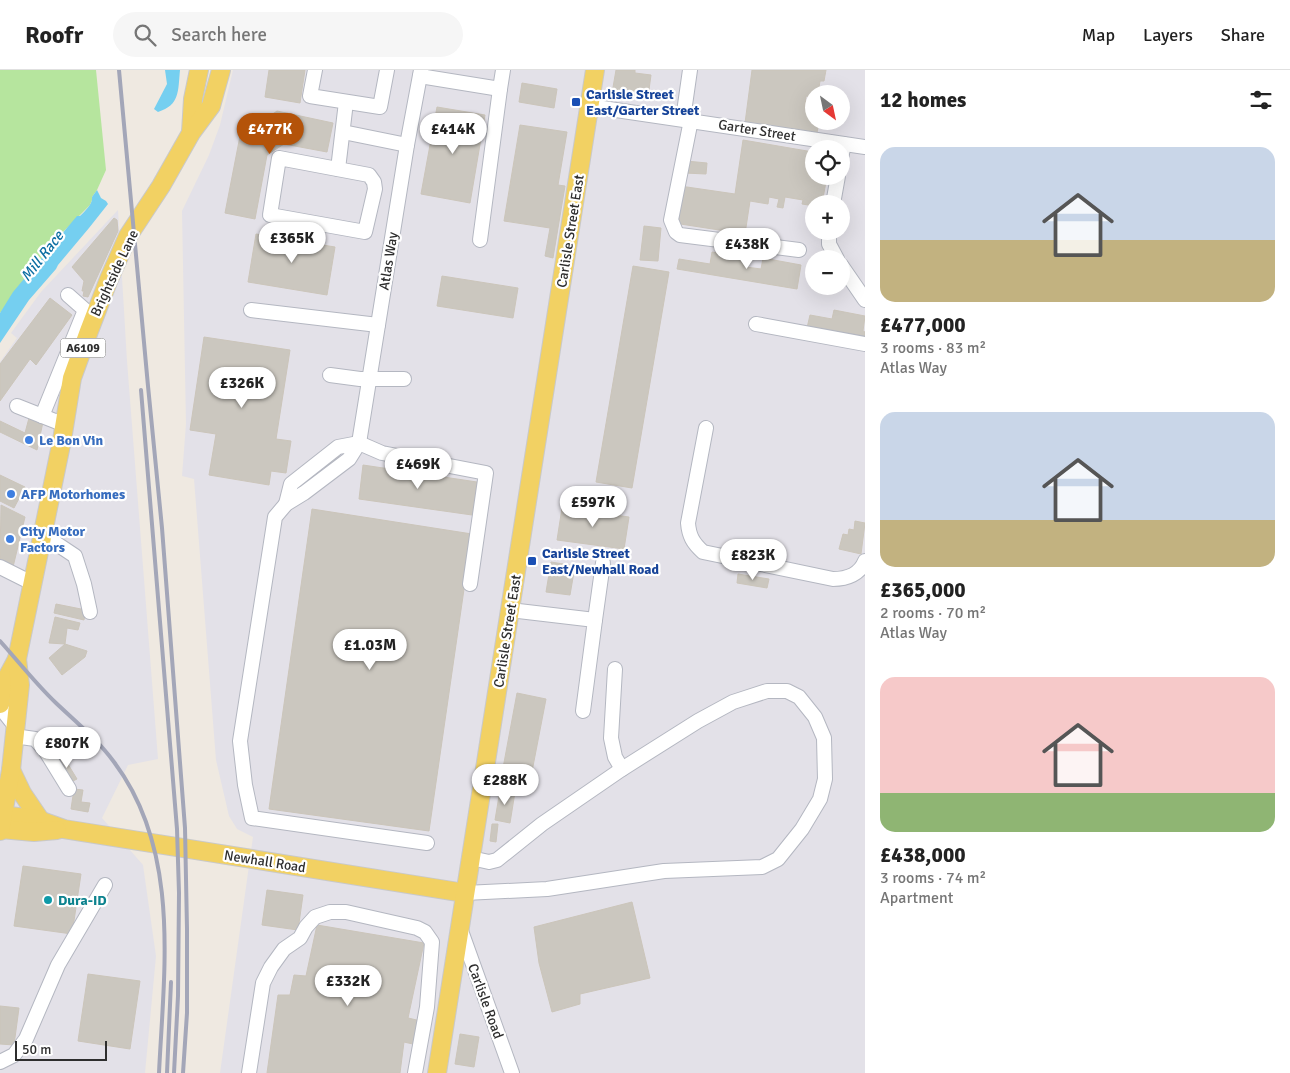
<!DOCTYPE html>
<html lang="en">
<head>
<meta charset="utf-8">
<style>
	body { margin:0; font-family:Signika,sans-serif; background:#f6f6f6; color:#222; height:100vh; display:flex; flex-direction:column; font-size:19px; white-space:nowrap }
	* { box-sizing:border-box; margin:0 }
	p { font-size:16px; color:#767676 }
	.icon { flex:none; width:28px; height:28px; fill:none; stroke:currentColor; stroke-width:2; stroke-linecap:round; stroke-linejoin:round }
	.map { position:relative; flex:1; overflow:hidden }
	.details { display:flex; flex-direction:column; background:#fff; width:425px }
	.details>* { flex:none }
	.needle { width:32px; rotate:147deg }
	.tools { position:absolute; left:805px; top:15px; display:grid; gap:10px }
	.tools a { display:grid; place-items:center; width:45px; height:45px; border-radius:50%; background:#fff; box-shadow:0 5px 20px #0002; font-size:25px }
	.scale { position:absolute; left:15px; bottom:12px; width:92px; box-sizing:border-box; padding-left:5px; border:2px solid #2e2e2e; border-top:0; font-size:14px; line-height:18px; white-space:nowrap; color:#2e2e2e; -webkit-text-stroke:4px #fff; paint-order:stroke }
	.price { position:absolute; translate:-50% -42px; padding:0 11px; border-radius:18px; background:#fff; color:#222; font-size:16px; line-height:32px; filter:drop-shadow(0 1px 2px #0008) }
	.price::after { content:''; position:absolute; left:50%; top:30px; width:15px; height:11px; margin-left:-8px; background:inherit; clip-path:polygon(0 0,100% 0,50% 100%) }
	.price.selected { background:#b45309; color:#fff }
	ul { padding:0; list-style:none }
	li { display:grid; align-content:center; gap:10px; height:265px; padding:0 15px }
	li span { display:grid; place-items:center; height:155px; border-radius:15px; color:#555 }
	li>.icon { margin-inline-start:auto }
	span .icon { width:90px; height:90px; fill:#fffc; stroke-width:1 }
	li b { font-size:21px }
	h2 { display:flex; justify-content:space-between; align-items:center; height:60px; padding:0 15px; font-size:21px }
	header { display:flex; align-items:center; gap:30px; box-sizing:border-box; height:70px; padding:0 25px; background:#fff; border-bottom:1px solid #e0e0e0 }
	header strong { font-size:24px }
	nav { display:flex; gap:28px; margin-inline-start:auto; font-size:18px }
	.search { width:350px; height:45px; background:#f6f6f6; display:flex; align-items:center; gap:12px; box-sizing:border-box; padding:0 18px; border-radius:28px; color:#767676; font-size:19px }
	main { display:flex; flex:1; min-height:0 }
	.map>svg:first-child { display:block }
</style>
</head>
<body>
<header>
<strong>Roofr</strong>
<div class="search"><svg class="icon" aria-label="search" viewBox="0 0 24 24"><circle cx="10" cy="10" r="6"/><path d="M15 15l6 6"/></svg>Search here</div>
<nav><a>Map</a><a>Layers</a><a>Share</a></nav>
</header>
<main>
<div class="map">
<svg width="865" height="1003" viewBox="0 0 865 1003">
	<rect width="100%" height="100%" fill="#efe9e1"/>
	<g fill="#e3e1e8" fill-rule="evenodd">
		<path d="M233,0H865V1003H220L253,767L237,759L229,746L216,690L194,409L182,406L186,354L182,141L209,85L220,55ZM814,24H841V51H814ZM814,79H841V106H814ZM814,134H841V161H814ZM814,189H841V216H814Z"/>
		<polygon points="118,140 127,291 158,689 128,695 102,748 143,795 156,886 145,1003 0,1003 0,292 17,268 11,263 41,222"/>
	</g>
	<polygon fill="#b6e59e" points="0,0 96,0 106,100 97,120 92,127 92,130 90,135 59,166 0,243"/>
	<g fill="#75cff0">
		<path d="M165,0H180C178,21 180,35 158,42L154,39L167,14Z"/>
		<path d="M97,120L101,128L106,131L108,134L89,158L58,195L56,199L29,230L0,273V243L13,222L77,146H80C85,141 93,134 92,127Z"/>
	</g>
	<g fill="#cbc7bf" stroke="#cbc5ba">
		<polygon points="269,0 305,0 300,33 265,27"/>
		<polygon points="616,0 635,0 635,3 651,5 648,27 612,23"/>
		<polygon points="752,0 826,0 824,11 820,11 818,24 814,24 814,27 806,26 805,38 814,39 814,51 819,51 817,63 745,53"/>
		<polygon points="522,13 557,19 554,38 519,32"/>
		<polygon points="437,37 485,45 470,133 421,124"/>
		<polygon points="277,41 333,53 327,82 284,74 267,85 255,149 225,143 240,66"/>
		<polygon points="520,55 567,62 558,115 565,116 553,188 545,186 550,158 504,151"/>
		<polygon points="743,70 813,82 814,106 827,106 822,134 814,134 814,136 802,134 803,130 785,127 783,138 777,137 779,129 769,127 768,134 750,131 745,164 674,153 680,116 735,124"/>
		<polygon points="686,91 707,93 706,104 685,103"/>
		<polygon points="114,148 117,150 118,161 88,227 83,226 84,221 82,221 84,211 72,197"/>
		<polygon points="644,156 661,158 658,191 640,190"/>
		<polygon points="256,164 335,177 327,225 248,212"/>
		<polygon points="712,182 748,188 746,197 761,199 763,188 801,195 797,219 677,199 679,189 710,194"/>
		<polygon points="633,196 669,202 632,418 596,412"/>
		<polygon points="442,206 518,218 513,248 437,236"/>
		<polygon points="50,228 72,245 36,295 30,289 0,331 0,294"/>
		<polygon points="834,240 865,246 863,261 865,262 865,268 807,258 810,245 832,249"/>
		<polygon points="204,267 290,280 276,369 291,371 286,403 271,401 269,415 209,405 216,364 190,360"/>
		<polygon points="29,348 43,352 37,380 0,362 0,351 25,363"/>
		<polygon points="336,384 341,389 326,399 322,394"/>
		<polygon points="363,395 477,412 472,445 359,429"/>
		<polygon points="0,405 25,417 14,438 0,431"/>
		<polygon points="1,435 25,447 13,497 0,490"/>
		<polygon points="562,438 629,447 624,479 557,470"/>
		<polygon points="312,439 472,464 429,761 269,739"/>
		<polygon points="855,451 865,453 861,484 839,479 843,464 848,465 849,459 854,460"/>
		<polygon points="551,492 575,496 570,525 546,522"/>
		<polygon points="738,504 769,509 767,518 737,513"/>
		<polygon points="56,534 86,540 84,550 54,543"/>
		<polygon points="55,547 80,553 78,560 67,558 65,574 49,573"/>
		<polygon points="65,574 87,581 85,587 62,605 49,588"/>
		<polygon points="517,623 546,629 529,717 500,714"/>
		<polygon points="50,666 58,675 52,680 45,670"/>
		<polygon points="63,686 77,709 71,712 57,689"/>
		<polygon points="74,719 83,720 81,732 90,733 88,742 71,739"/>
		<polygon points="500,720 515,722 510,753 495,750"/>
		<polygon points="492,754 498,754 496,772 490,771"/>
		<polygon points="23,796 81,804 72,864 14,856"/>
		<polygon points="267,820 303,825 298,860 262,855"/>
		<polygon points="632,832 650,908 580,924 580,934 552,942 539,893 534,857"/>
		<polygon points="317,855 424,873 408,948 421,951 417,975 404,972 400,1003 267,1003 278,925 290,925 294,905 306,906"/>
		<polygon points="88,904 140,911 130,979 78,971"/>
		<polygon points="0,936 19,938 14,975 0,974"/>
		<polygon points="460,964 479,967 474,997 455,994"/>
	</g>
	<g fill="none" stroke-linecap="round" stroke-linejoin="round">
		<defs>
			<g id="minor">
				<polyline points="315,0 310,26 380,37 387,0"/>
				<polyline points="421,0 407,75 359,373 349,389 304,423 286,434 275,447 240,671 245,715 252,748 427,773"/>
				<polyline points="420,6 500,19 503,0"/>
				<polyline points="589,36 865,77"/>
				<polyline points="683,49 690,0"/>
				<polyline points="691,50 671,150 676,162 680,165 799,180"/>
				<polyline points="343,62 407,75"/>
				<polygon points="279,88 369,105 374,112 375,119 365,162 270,145"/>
				<polyline points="841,88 844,74"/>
				<polyline points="338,99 346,32"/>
				<polyline points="833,134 838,106"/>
				<polyline points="829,161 829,174 837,189"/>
				<polyline points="480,170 500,19"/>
				<polyline points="841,195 865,230"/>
				<polyline points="251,240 378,255"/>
				<polyline points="756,254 865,274"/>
				<polyline points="330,305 360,309 404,309"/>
				<polyline points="17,336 65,355"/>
				<polyline points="42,346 85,240 68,225"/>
				<path d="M706,358L688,453C689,466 693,473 703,482L833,509C847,509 860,504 865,491"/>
				<polyline points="286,434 291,414 338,377 359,373 382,383 486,403 470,514"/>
				<polyline points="42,464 75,486 84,514 90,542"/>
				<polyline points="0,497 32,513"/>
				<polyline points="510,540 595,550 583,641"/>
				<polyline points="595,550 603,493"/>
				<polyline points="615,599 611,668 615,687 622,699"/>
				<polyline points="0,637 15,656"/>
				<polyline points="14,666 35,669 45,680 69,719"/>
				<polyline points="465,823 547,819 664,801 762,797 778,789 802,759 820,729 825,709 824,668 815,647 799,627 787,621 767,621 733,632 698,651 622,699 542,754 497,790 489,792 471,788"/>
				<polyline points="460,858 512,1003"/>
				<polyline points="0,992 14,985 26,969 58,895 105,815"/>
				<polyline points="249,1003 263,913 271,897 284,879 300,868 306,857 315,847 330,842 346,842 417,858 425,862 432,872 427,937 415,1003"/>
			</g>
			<g id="major">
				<polyline points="191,62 193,29 199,0"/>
				<polyline points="0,634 3,615 17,589 62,370 72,308 89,261 109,209 128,166 161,116 191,63 211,36 221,0"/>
				<polyline points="11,700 22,723 41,751"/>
				<polyline points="0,745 36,749 64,759 465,823"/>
				<polyline points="0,759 34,762 57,760"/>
				<polyline points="0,761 11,700 20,615 17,589"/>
				<polyline points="437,1003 595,0"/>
			</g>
		</defs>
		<use href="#minor" stroke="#b4b7c1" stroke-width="16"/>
		<use href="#major" stroke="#c9c9c9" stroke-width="20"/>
		<use href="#minor" stroke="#fff" stroke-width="14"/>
		<use href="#major" stroke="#f2d163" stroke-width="18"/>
		<g stroke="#a3a6b8" stroke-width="4">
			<polyline points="119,0 148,316 162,458 185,758 187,859 187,943 183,1003"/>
			<polyline points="141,320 177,759 179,823 178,926 174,1003"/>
			<path d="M0,571C18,591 36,614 56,633C76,652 97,669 114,692C181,781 164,899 159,1003"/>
			<polyline points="167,1003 171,912"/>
		</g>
	</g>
	<g fill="#1a4fb4" stroke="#fff" stroke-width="2">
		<rect x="571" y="27" width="10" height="10" rx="2.5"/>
		<rect x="527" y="486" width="10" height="10" rx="2.5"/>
	</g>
	<g fill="#3f7fe0" stroke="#fff" stroke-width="2">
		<circle cx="29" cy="370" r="5"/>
		<circle cx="11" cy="424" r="5"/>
		<circle cx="10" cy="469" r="5"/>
	</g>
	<circle fill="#0f9aa8" stroke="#fff" stroke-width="2" cx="48" cy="830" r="5"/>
	<g text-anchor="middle" stroke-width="4.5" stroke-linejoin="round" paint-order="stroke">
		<rect fill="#fff" stroke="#6d6d6d" stroke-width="1" x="60.5" y="268.5" width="45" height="19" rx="4"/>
		<g font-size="12" font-weight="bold" fill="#2e2e2e">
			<text x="83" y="282">A6109</text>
		</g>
		<g font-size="14" font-weight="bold" fill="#164399" stroke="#fff" text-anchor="start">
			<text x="586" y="29">Carlisle Street<tspan x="586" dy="16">East/Garter Street</tspan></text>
			<text x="542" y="488">Carlisle Street<tspan x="542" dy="16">East/Newhall Road</tspan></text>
		</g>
		<g font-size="14" fill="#2e2e2e" stroke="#fff">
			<text transform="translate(757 60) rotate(9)" y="5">Garter Street</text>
			<text transform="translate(570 161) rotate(-81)" y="5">Carlisle Street East</text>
			<text transform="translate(388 191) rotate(-81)" y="5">Atlas Way</text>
			<text transform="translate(114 203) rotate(-65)" y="5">Brightside Lane</text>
			<text transform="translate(507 561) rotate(-81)" y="5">Carlisle Street East</text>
			<text transform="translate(265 791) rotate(9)" y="5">Newhall Road</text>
			<text transform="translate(486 931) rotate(70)" y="5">Carlisle Road</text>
		</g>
		<g font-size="14" font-weight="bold" fill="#366cbe" stroke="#fff" text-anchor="start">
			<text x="39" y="375">Le Bon Vin</text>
			<text x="21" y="429">AFP Motorhomes</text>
			<text x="20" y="466">City Motor<tspan x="20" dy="16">Factors</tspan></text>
		</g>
		<g font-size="14" font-weight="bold" fill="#0d838f" stroke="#fff" text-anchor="start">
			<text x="58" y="835">Dura-ID</text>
		</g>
		<g font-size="15" font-style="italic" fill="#0d6fa3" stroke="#fff">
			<text transform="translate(42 186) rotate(-52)" y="5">Mill Race</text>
		</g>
	</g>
</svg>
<div class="tools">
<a><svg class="needle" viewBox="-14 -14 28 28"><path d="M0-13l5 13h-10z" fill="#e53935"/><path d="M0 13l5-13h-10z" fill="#767676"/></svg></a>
<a><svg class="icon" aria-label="locate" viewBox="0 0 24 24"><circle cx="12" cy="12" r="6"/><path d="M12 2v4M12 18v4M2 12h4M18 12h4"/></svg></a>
<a>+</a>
<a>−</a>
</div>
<div class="scale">50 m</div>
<b class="price selected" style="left:270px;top:85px">£477K</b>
<b class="price" style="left:453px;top:85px">£414K</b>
<b class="price" style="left:292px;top:194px">£365K</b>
<b class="price" style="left:747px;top:200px">£438K</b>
<b class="price" style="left:242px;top:339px">£326K</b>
<b class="price" style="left:418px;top:420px">£469K</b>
<b class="price" style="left:593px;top:458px">£597K</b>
<b class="price" style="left:753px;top:511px">£823K</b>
<b class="price" style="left:370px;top:601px">£1.03M</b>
<b class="price" style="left:67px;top:699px">£807K</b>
<b class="price" style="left:505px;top:736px">£288K</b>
<b class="price" style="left:348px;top:937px">£332K</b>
</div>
<section class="details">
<h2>12 homes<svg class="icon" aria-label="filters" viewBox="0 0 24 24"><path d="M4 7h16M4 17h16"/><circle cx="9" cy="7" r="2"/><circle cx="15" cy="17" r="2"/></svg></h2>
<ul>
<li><span style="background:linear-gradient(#c9d6e8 60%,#c2b280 0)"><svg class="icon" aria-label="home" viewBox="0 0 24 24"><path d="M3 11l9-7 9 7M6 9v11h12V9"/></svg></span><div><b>£477,000</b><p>3 rooms · 83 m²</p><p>Atlas Way</p></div></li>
<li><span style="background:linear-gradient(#c9d6e8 70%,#c2b280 0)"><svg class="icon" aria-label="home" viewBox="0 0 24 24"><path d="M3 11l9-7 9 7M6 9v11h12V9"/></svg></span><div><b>£365,000</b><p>2 rooms · 70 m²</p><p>Atlas Way</p></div></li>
<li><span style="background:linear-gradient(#f6c9c9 75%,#8fb573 0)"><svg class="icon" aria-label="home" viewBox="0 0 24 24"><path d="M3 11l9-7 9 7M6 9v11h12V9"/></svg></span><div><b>£438,000</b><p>3 rooms · 74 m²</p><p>Apartment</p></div></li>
</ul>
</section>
</main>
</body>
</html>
